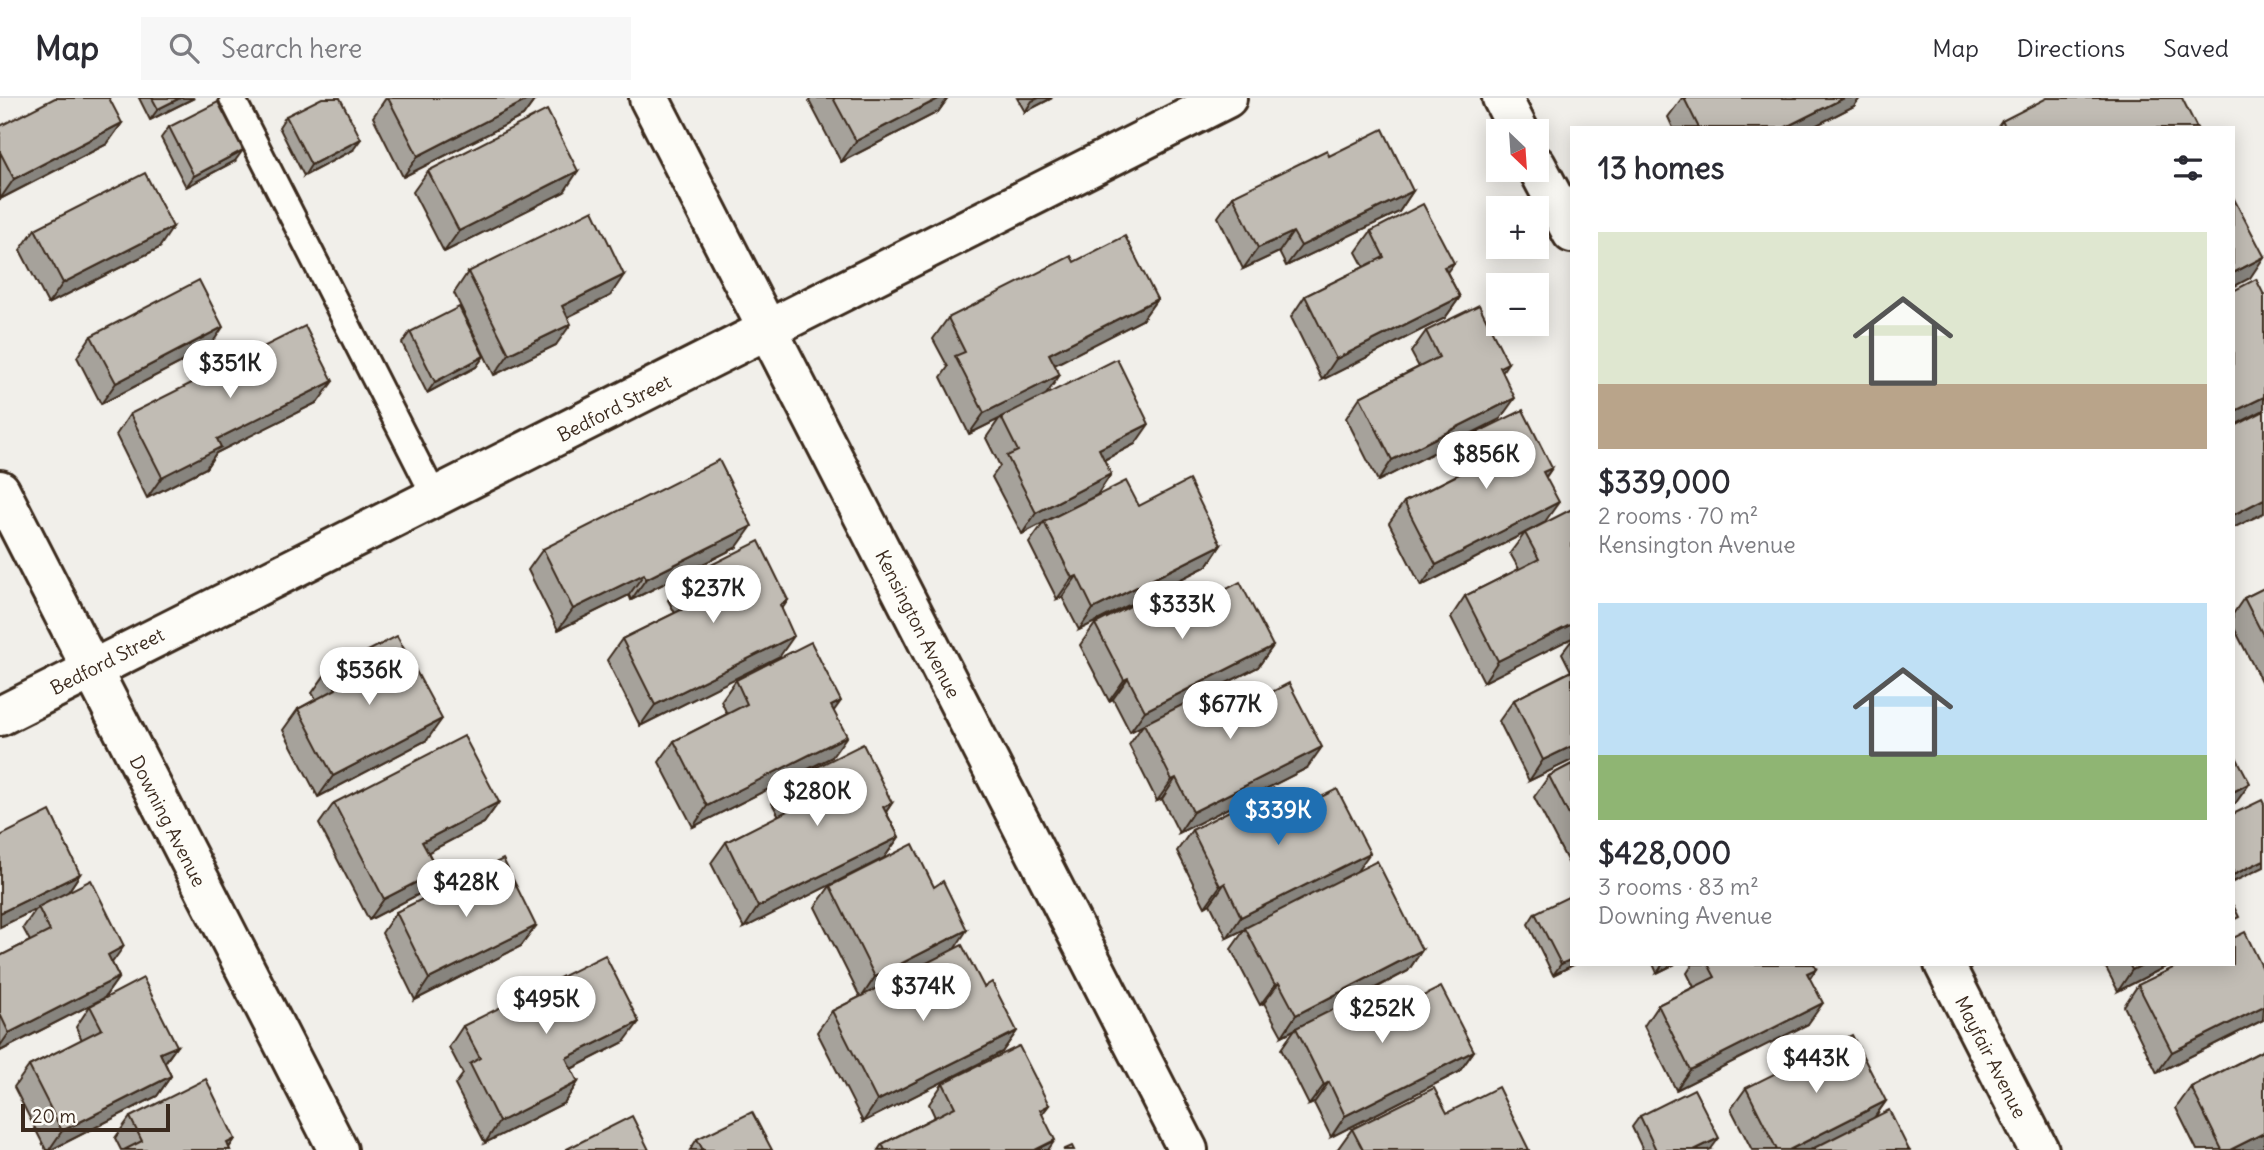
<!DOCTYPE html>
<html lang="en">
<head>
<meta charset="utf-8">
<style>
	body { margin:0; font-family:Delius,sans-serif; background:#f7f7f7; color:#2b2b33; height:100vh; display:flex; flex-direction:column; font-size:26px; white-space:nowrap }
	* { box-sizing:border-box; margin:0 }
	p { font-size:23px; color:#7c7c81 }
	.icon { flex:none; width:38px; height:38px; fill:none; stroke:currentColor; stroke-width:2; stroke-linecap:round; stroke-linejoin:round }
	.map { position:relative; flex:1; overflow:hidden }
	.side { position:absolute; left:1570px; top:28px; width:665px; height:840px; display:flex; flex-direction:column; background:#fff; border-radius:0px; box-shadow:0 4px 18px #0003 }
	.side>* { flex:none }
	.needle { width:46px; rotate:155deg }
	.fabs { position:absolute; left:1486px; top:21px; display:grid; gap:14px }
	.fabs a { display:grid; place-items:center; width:63px; height:63px; border-radius:0px; background:#fff; box-shadow:0 4px 18px #0003; font-size:35px }
	.scale { position:absolute; left:21px; bottom:18px; width:149px; box-sizing:border-box; padding-left:7px; border:4px solid #3b2a1e; border-top:0; font-size:19px; line-height:24px; white-space:nowrap; color:#3b2a1e; -webkit-text-stroke:5px #fdfcf7; paint-order:stroke }
	.price { position:absolute; translate:-50% -60px; padding:0 16px; border-radius:24px; background:#fff; color:#222; font-size:23px; line-height:46px; filter:drop-shadow(0 2px 4px #0008) }
	.price::after { content:''; position:absolute; left:50%; top:42px; width:21px; height:16px; margin-left:-10px; background:inherit; clip-path:polygon(0 0,100% 0,50% 100%) }
	.price.selected { background:#1f6fb2; color:#fff }
	ul { padding:0; list-style:none }
	li { display:grid; align-content:center; gap:14px; height:371px; padding:0 28px }
	li span { display:grid; place-items:center; height:217px; border-radius:0px; color:#555 }
	li>.icon { margin-inline-start:auto }
	span .icon { width:126px; height:126px; fill:#fffc; stroke-width:1 }
	li b { font-size:30px }
	h2 { display:flex; justify-content:space-between; align-items:center; height:84px; padding:0 28px; font-size:30px }
	header { display:flex; align-items:center; gap:42px; box-sizing:border-box; height:98px; padding:0 35px; background:#fff; border-bottom:2px solid #e1e1e2 }
	header strong { font-size:33px }
	nav { display:flex; gap:38px; margin-inline-start:auto; font-size:24px }
	.search { width:490px; height:63px; background:#f7f7f7; display:flex; align-items:center; gap:18px; box-sizing:border-box; padding:0 24px; border-radius:0px; color:#7c7c81; font-size:26px }
	.map>svg:first-child { display:block }
</style>
</head>
<body>
<header>
<strong>Map</strong>
<div class="search"><svg class="icon" aria-label="search" viewBox="0 0 24 24"><circle cx="10" cy="10" r="6"/><path d="M15 15l6 6"/></svg>Search here</div>
<nav><a>Map</a><a>Directions</a><a>Saved</a></nav>
</header>
<div class="map">
<svg width="2264" height="1052" viewBox="0 0 2264 1052">
	<rect width="100%" height="100%" fill="#f1efea"/>
	<filter id="ink" filterUnits="userSpaceOnUse"><feTurbulence type="fractalNoise" baseFrequency=".0143" numOctaves="2"/><feDisplacementMap in="SourceGraphic" scale="14" xChannelSelector="R" yChannelSelector="G"/><feConvolveMatrix kernelMatrix="1 2 1 2 8 2 1 2 1" color-interpolation-filters="sRGB"/></filter>
	<g filter="url(#ink)">
		<g fill="none" stroke-linecap="round" stroke-linejoin="round">
			<defs>
				<polyline id="service" points="232,0 435,399"/>
				<g id="minor">
					<polyline points="649,0 1188,1052"/>
					<polyline points="1502,0 1519,33"/>
					<polyline points="1536,67 1572,135"/>
					<polyline points="0,392 338,1052"/>
					<polyline points="0,618 1227,0"/>
					<polyline points="1944,866 2039,1052"/>
				</g>
			</defs>
			<use href="#service" stroke="#3b2a1e" stroke-width="30"/>
			<use href="#minor" stroke="#3b2a1e" stroke-width="44"/>
			<use href="#service" stroke="#fdfcf7" stroke-width="24"/>
			<use href="#minor" stroke="#fdfcf7" stroke-width="38"/>
		</g>
		<g fill="#a6a29b" stroke="#3b2a1e" stroke-width="2">
			<polygon points="139,0 194,0 150,22"/>
			<polygon points="386,0 536,0 523,18 403,79 373,19"/>
			<polygon points="811,0 948,0 938,14 841,64 809,3"/>
			<polygon points="1017,0 1052,0 1025,14"/>
			<polygon points="1682,0 1860,0 1854,8 1811,30 1673,30 1668,19"/>
			<polygon points="286,18 353,52 304,78 279,29"/>
			<polygon points="2002,23 2197,30 1997,30"/>
			<polygon points="122,25 107,46 0,101 0,28"/>
			<polygon points="169,29 235,63 186,89 161,40"/>
			<polygon points="1329,58 1413,93 1399,114 1286,168 1279,154 1243,171 1218,119 1233,98"/>
			<polygon points="428,73 564,94 444,154 413,94"/>
			<polygon points="35,131 159,150 48,206 20,152"/>
			<polygon points="1371,133 1447,174 1460,199 1445,220 1322,282 1291,219 1305,198 1364,169 1356,154"/>
			<polygon points="1074,164 1157,201 1142,222 1055,266 1047,296 1135,346 1104,362 1111,376 1097,397 1139,408 1221,447 1207,468 1079,532 1062,499 1057,501 1029,445 1044,424 1022,436 992,379 1000,368 986,340 999,321 969,336 941,279 948,269 933,241 948,220"/>
			<polygon points="468,174 610,198 567,219 556,247 494,277 454,195"/>
			<polygon points="1426,233 1502,274 1500,321 1378,383 1346,320 1360,299 1419,269 1411,254"/>
			<polygon points="410,234 484,258 476,269 427,295 402,245"/>
			<polygon points="91,238 209,250 101,306 77,259"/>
			<polygon points="318,304 216,355 206,370 147,400 116,337 130,316"/>
			<polygon points="1470,338 1552,370 1546,379 1544,425 1572,540 1484,584 1451,519 1465,498 1519,471 1510,455 1525,435 1421,488 1389,425 1404,404 1463,374 1455,359"/>
			<polygon points="737,449 631,502 629,497 558,532 528,472 543,451"/>
			<polygon points="683,481 788,502 782,511 780,558 640,628 607,562 622,541 675,515 668,502"/>
			<polygon points="2264,490 2264,589 2233,528 2233,516 2244,500"/>
			<polygon points="1190,510 1273,548 1258,569 1226,585 1239,611 1307,670 1179,735 1162,701 1157,703 1129,647 1143,627 1130,634 1113,601 1109,603 1080,547 1095,526"/>
			<polygon points="1572,542 1572,662 1529,683 1499,623 1514,602 1571,573 1562,555"/>
			<polygon points="327,574 427,642 318,699 283,632 298,611 316,601 312,595"/>
			<polygon points="736,582 834,613 832,659 693,729 659,664 674,643 727,616 721,603"/>
			<polygon points="1572,666 1572,772 1534,699 1549,678"/>
			<polygon points="787,684 892,705 886,714 899,739 884,760 744,830 711,765 726,744 779,718 772,705"/>
			<polygon points="499,704 484,725 428,754 438,773 423,794 369,822 319,726 334,705"/>
			<polygon points="1287,716 1357,774 1422,852 1408,873 1378,889 1391,914 1474,953 1459,974 1331,1039 1314,1005 1309,1007 1281,951 1295,931 1282,938 1264,905 1260,907 1231,851 1245,831 1227,840 1210,806 1205,809 1177,753 1192,732"/>
			<polygon points="0,738 80,776 68,794 112,865 119,879 104,900 0,953 0,858 30,843 23,830 36,811 0,829"/>
			<polygon points="830,788 954,852 1017,933 1002,954 863,1024 817,934 832,913 860,899 815,809"/>
			<polygon points="396,814 536,828 521,848 415,902 382,835"/>
			<polygon points="1535,815 1572,866 1575,866 1553,877 1528,826"/>
			<polygon points="1653,866 1675,866 1657,875"/>
			<polygon points="1693,866 1814,866 1816,871 1810,880 1808,926 1676,992 1644,928 1658,907 1694,889 1687,875"/>
			<polygon points="2104,866 2171,866 2118,893"/>
			<polygon points="2138,887 2263,922 2157,975 2124,908"/>
			<polygon points="90,908 177,948 165,965 171,978 157,998 51,1052 46,1052 14,989 29,968 82,942 76,929"/>
			<polygon points="463,928 624,944 571,971 578,984 564,1005 485,1045 455,987 463,976 449,949"/>
			<polygon points="2264,952 2264,1049 2257,1052 2197,1052 2176,1010 2191,989"/>
			<polygon points="943,985 1049,1007 1042,1016 1048,1052 878,1052 882,1046 935,1019 929,1006"/>
			<polygon points="1746,990 1886,1003 1875,1019 1909,1052 1752,1052 1731,1011"/>
			<polygon points="1447,1015 1529,1052 1337,1052 1352,1031"/>
			<polygon points="1640,1018 1711,1051 1708,1052 1643,1052 1632,1029"/>
			<polygon points="130,1019 235,1041 229,1050 230,1052 121,1052 115,1040"/>
			<polygon points="697,1041 772,1052 690,1052"/>
		</g>
		<g fill="#87847e" stroke="#3b2a1e" stroke-width="2">
			<polygon points="180,0 194,0 150,22 158,11"/>
			<polygon points="531,0 536,0 523,18 403,79 418,58"/>
			<polygon points="940,0 948,0 938,14 841,64 856,43"/>
			<polygon points="1039,0 1052,0 1025,14 1032,3"/>
			<polygon points="1844,0 1860,0 1854,8 1811,30 1784,30"/>
			<polygon points="122,25 107,46 0,101 14,81"/>
			<polygon points="361,41 353,52 304,78 311,67"/>
			<polygon points="243,52 235,63 186,89 194,78"/>
			<polygon points="578,73 564,94 444,154 459,133"/>
			<polygon points="1413,93 1399,114 1286,168 1301,148"/>
			<polygon points="173,129 159,150 48,206 63,185"/>
			<polygon points="1293,134 1279,154 1243,171 1258,150"/>
			<polygon points="2264,159 2250,180 2233,189 2233,175"/>
			<polygon points="1454,165 1439,185 1444,169"/>
			<polygon points="624,177 610,198 548,229 562,208"/>
			<polygon points="1460,199 1445,220 1322,282 1336,261"/>
			<polygon points="1157,201 1142,222 1035,277 1049,256"/>
			<polygon points="571,226 556,247 494,277 509,256"/>
			<polygon points="223,229 209,250 101,306 116,285"/>
			<polygon points="484,258 476,269 427,295 435,284"/>
			<polygon points="1508,265 1494,286 1500,269"/>
			<polygon points="1060,277 1045,298 969,336 984,315"/>
			<polygon points="333,283 318,304 216,355 206,370 147,400 162,379 217,341"/>
			<polygon points="2264,299 2264,312 2233,328 2233,314"/>
			<polygon points="1515,300 1500,321 1378,383 1392,362"/>
			<polygon points="1149,326 1135,346 1084,372 1099,351"/>
			<polygon points="1552,370 1537,391 1543,374"/>
			<polygon points="1111,376 1097,397 1022,436 1036,415"/>
			<polygon points="2264,401 2264,415 2233,430 2233,417"/>
			<polygon points="1559,404 1544,425 1421,488 1436,467"/>
			<polygon points="752,428 737,449 631,502 646,481"/>
			<polygon points="1221,447 1207,468 1079,532 1093,511"/>
			<polygon points="644,476 629,497 558,532 573,511"/>
			<polygon points="1077,478 1062,499 1057,501 1072,480"/>
			<polygon points="788,502 773,523 780,507"/>
			<polygon points="1572,526 1572,540 1484,584 1498,563"/>
			<polygon points="794,538 780,558 640,628 655,607"/>
			<polygon points="1273,548 1258,569 1130,634 1145,613"/>
			<polygon points="1128,580 1113,601 1109,603 1124,582"/>
			<polygon points="841,603 826,624 831,608"/>
			<polygon points="442,621 427,642 318,699 333,678"/>
			<polygon points="847,638 832,659 693,729 707,708"/>
			<polygon points="1572,648 1572,662 1529,683 1543,662"/>
			<polygon points="1322,649 1307,670 1179,735 1193,714"/>
			<polygon points="1176,680 1162,701 1157,703 1172,682"/>
			<polygon points="2250,685 2235,706 2233,707 2233,694"/>
			<polygon points="499,704 484,725 408,765 422,744"/>
			<polygon points="892,705 878,726 883,709"/>
			<polygon points="899,739 884,760 744,830 758,809"/>
			<polygon points="1370,755 1355,776 1227,840 1241,819"/>
			<polygon points="2264,762 2264,769 2233,784 2233,777"/>
			<polygon points="438,773 423,794 369,822 384,801"/>
			<polygon points="80,776 66,797 0,829 0,815"/>
			<polygon points="1225,785 1210,806 1205,809 1220,788"/>
			<polygon points="536,828 521,848 415,902 429,881"/>
			<polygon points="967,832 953,853 861,900 875,879"/>
			<polygon points="124,848 109,869 108,857"/>
			<polygon points="1422,852 1408,873 1282,938 1296,917"/>
			<polygon points="1572,861 1572,866 1575,866 1553,877 1561,866"/>
			<polygon points="1663,866 1675,866 1657,875"/>
			<polygon points="2144,866 2171,866 2118,893 2132,872"/>
			<polygon points="1816,871 1802,892 1807,875"/>
			<polygon points="119,879 104,900 0,953 0,948 9,935"/>
			<polygon points="1279,885 1264,905 1260,907 1275,887"/>
			<polygon points="1823,905 1808,926 1676,992 1690,972"/>
			<polygon points="2264,908 2263,922 2157,975 2172,954"/>
			<polygon points="639,924 624,944 551,981 566,960"/>
			<polygon points="1017,933 1002,954 863,1024 877,1003"/>
			<polygon points="177,948 162,968 160,955"/>
			<polygon points="1474,953 1459,974 1331,1039 1345,1018"/>
			<polygon points="171,978 157,998 51,1052 49,1052 62,1033"/>
			<polygon points="578,984 564,1005 485,1045 499,1024"/>
			<polygon points="1329,984 1314,1005 1309,1007 1324,987"/>
			<polygon points="1886,1003 1871,1024 1816,1052 1789,1052"/>
			<polygon points="1049,1007 1034,1027 1040,1012"/>
			<polygon points="2264,1035 2264,1049 2257,1052 2230,1052"/>
			<polygon points="1719,1040 1711,1051 1708,1052 1694,1052"/>
			<polygon points="235,1041 227,1052 227,1045"/>
			<polygon points="1055,1042 1048,1052 1035,1052"/>
		</g>
		<g fill="#c1bcb4" stroke="#3b2a1e" stroke-width="2">
			<polygon points="55,0 109,0 122,25 14,81 0,54 0,28"/>
			<polygon points="152,0 180,0 158,11"/>
			<polygon points="322,0 340,0 361,41 311,67 286,18"/>
			<polygon points="388,0 531,0 418,58"/>
			<polygon points="833,0 940,0 856,43"/>
			<polygon points="1684,0 1844,0 1784,30 1699,30"/>
			<polygon points="2047,0 2182,0 2197,30 2006,30 2002,23"/>
			<polygon points="218,4 243,52 194,78 169,29"/>
			<polygon points="547,12 578,73 459,133 428,73"/>
			<polygon points="1383,31 1413,93 1301,148 1293,134 1258,150 1233,98 1327,52 1329,58"/>
			<polygon points="145,75 173,129 63,185 35,131"/>
			<polygon points="2233,99 2264,158 2264,159 2233,175"/>
			<polygon points="1423,106 1454,165 1444,169 1460,199 1336,261 1305,198 1384,159 1371,133"/>
			<polygon points="593,112 624,177 562,208 571,226 509,256 468,174"/>
			<polygon points="1125,138 1157,201 1049,256 1060,277 984,315 955,258 965,254 948,220 1071,158 1074,164"/>
			<polygon points="2256,181 2264,197 2264,299 2233,314 2233,193"/>
			<polygon points="199,182 223,229 116,285 91,238"/>
			<polygon points="1479,207 1508,265 1500,269 1515,300 1392,362 1360,299 1439,259 1426,233"/>
			<polygon points="459,209 484,258 435,284 410,234"/>
			<polygon points="305,228 333,283 217,341 221,349 162,379 130,316"/>
			<polygon points="1117,261 1149,326 1099,351 1111,376 1036,415 1007,358 1018,353 1001,319"/>
			<polygon points="1523,312 1552,370 1543,374 1559,404 1436,467 1404,404 1483,364 1470,338"/>
			<polygon points="2264,313 2264,401 2233,417 2233,329"/>
			<polygon points="719,362 752,428 646,481 644,476 573,511 543,451"/>
			<polygon points="1189,382 1221,447 1093,511 1077,478 1072,480 1044,424 1126,383 1139,408"/>
			<polygon points="1572,411 1572,526 1498,563 1465,498 1539,461 1525,435"/>
			<polygon points="759,443 788,502 780,507 794,538 655,607 622,541 695,505 683,481"/>
			<polygon points="1177,484 1190,510 1240,484 1273,548 1145,613 1128,580 1124,582 1095,526"/>
			<polygon points="2264,490 2264,539 2244,500"/>
			<polygon points="397,538 442,621 333,678 298,611 336,591 327,574"/>
			<polygon points="811,544 841,603 831,608 847,638 707,708 674,643 747,606 736,582"/>
			<polygon points="1572,573 1572,648 1543,662 1514,602"/>
			<polygon points="1226,585 1239,611 1289,585 1322,649 1193,714 1176,680 1172,682 1144,626"/>
			<polygon points="464,638 499,704 422,744 438,773 384,801 334,705"/>
			<polygon points="863,646 892,705 883,709 899,739 758,809 726,744 799,707 787,684"/>
			<polygon points="2233,653 2250,685 2233,694"/>
			<polygon points="1572,666 1572,723 1549,678"/>
			<polygon points="1274,690 1287,716 1337,691 1370,755 1241,819 1225,785 1220,788 1192,732"/>
			<polygon points="2262,702 2264,706 2264,762 2233,777 2233,716"/>
			<polygon points="50,713 80,776 0,815 0,738"/>
			<polygon points="913,746 934,789 943,783 967,832 875,879 830,788"/>
			<polygon points="503,761 536,828 429,881 396,814"/>
			<polygon points="1377,763 1422,852 1296,917 1279,885 1275,887 1245,830"/>
			<polygon points="91,782 124,848 108,857 119,879 9,935 0,916 0,858 50,833 38,809"/>
			<polygon points="1572,797 1572,861 1561,866 1535,815"/>
			<polygon points="2233,807 2239,819 2233,822"/>
			<polygon points="2245,834 2264,873 2264,908 2172,954 2138,887 2181,866 2233,866 2233,840"/>
			<polygon points="962,847 984,889 992,884 1017,933 877,1003 832,913"/>
			<polygon points="605,857 639,924 566,960 578,984 499,1024 470,966 480,960 463,928"/>
			<polygon points="1708,866 1814,866 1816,871 1807,875 1823,905 1690,972 1658,907 1715,879"/>
			<polygon points="2129,866 2144,866 2132,872"/>
			<polygon points="143,880 177,948 160,955 171,978 62,1033 29,968 102,931 90,908"/>
			<polygon points="1378,889 1391,914 1441,889 1474,953 1345,1018 1329,984 1324,987 1296,930"/>
			<polygon points="1852,937 1886,1003 1789,1052 1777,1052 1746,990"/>
			<polygon points="1019,948 1049,1007 1040,1012 1055,1042 1035,1052 885,1052 882,1046 955,1009 943,985"/>
			<polygon points="2264,952 2264,1035 2230,1052 2222,1052 2191,989"/>
			<polygon points="206,981 235,1041 227,1045 230,1052 124,1052 142,1043 130,1019"/>
			<polygon points="1498,989 1529,1052 1363,1052 1352,1031 1434,990 1447,1015"/>
			<polygon points="1694,991 1719,1040 1694,1052 1656,1052 1640,1018"/>
			<polygon points="1889,1012 1909,1052 1810,1052"/>
			<polygon points="752,1014 772,1052 703,1052 697,1041"/>
			<polygon points="632,1018 649,1052 565,1052"/>
			<polygon points="1072,1048 1074,1052 1063,1052"/>
		</g>
	</g>
	<g text-anchor="middle" stroke-width="6" stroke-linejoin="round" paint-order="stroke">
		<g font-size="19" fill="#3b2a1e" stroke="#fdfcf7">
			<text transform="translate(614 310) rotate(-27)" y="7">Bedford Street</text>
			<text transform="translate(918 526) rotate(63)" y="7">Kensington Avenue</text>
			<text transform="translate(107 563) rotate(-27)" y="7">Bedford Street</text>
			<text transform="translate(168 723) rotate(63)" y="7">Downing Avenue</text>
			<text transform="translate(1991 959) rotate(63)" y="7">Mayfair Avenue</text>
		</g>
	</g>
</svg>
<div class="fabs">
<a><svg class="needle" viewBox="-14 -14 28 28"><path d="M0-13l5 13h-10z" fill="#e53935"/><path d="M0 13l5-13h-10z" fill="#7c7c81"/></svg></a>
<a>+</a>
<a>−</a>
</div>
<div class="scale">20 m</div>
<b class="price" style="left:230px;top:302px">$351K</b>
<b class="price" style="left:1486px;top:393px">$856K</b>
<b class="price" style="left:713px;top:527px">$237K</b>
<b class="price" style="left:1182px;top:543px">$333K</b>
<b class="price" style="left:369px;top:609px">$536K</b>
<b class="price" style="left:1230px;top:643px">$677K</b>
<b class="price" style="left:817px;top:730px">$280K</b>
<b class="price selected" style="left:1278px;top:749px">$339K</b>
<b class="price" style="left:466px;top:821px">$428K</b>
<b class="price" style="left:923px;top:925px">$374K</b>
<b class="price" style="left:546px;top:938px">$495K</b>
<b class="price" style="left:1382px;top:947px">$252K</b>
<b class="price" style="left:1816px;top:997px">$443K</b>
<section class="side">
<h2>13 homes<svg class="icon" aria-label="filters" viewBox="0 0 24 24"><path d="M4 7h16M4 17h16"/><circle cx="9" cy="7" r="2"/><circle cx="15" cy="17" r="2"/></svg></h2>
<ul>
<li><span style="background:linear-gradient(#dfe7d0 70%,#b9a48a 0)"><svg class="icon" aria-label="home" viewBox="0 0 24 24"><path d="M3 11l9-7 9 7M6 9v11h12V9"/></svg></span><div><b>$339,000</b><p>2 rooms · 70 m²</p><p>Kensington Avenue</p></div></li>
<li><span style="background:linear-gradient(#bfe0f5 70%,#8fb573 0)"><svg class="icon" aria-label="home" viewBox="0 0 24 24"><path d="M3 11l9-7 9 7M6 9v11h12V9"/></svg></span><div><b>$428,000</b><p>3 rooms · 83 m²</p><p>Downing Avenue</p></div></li>
</ul>
</section>
</div>
</body>
</html>
